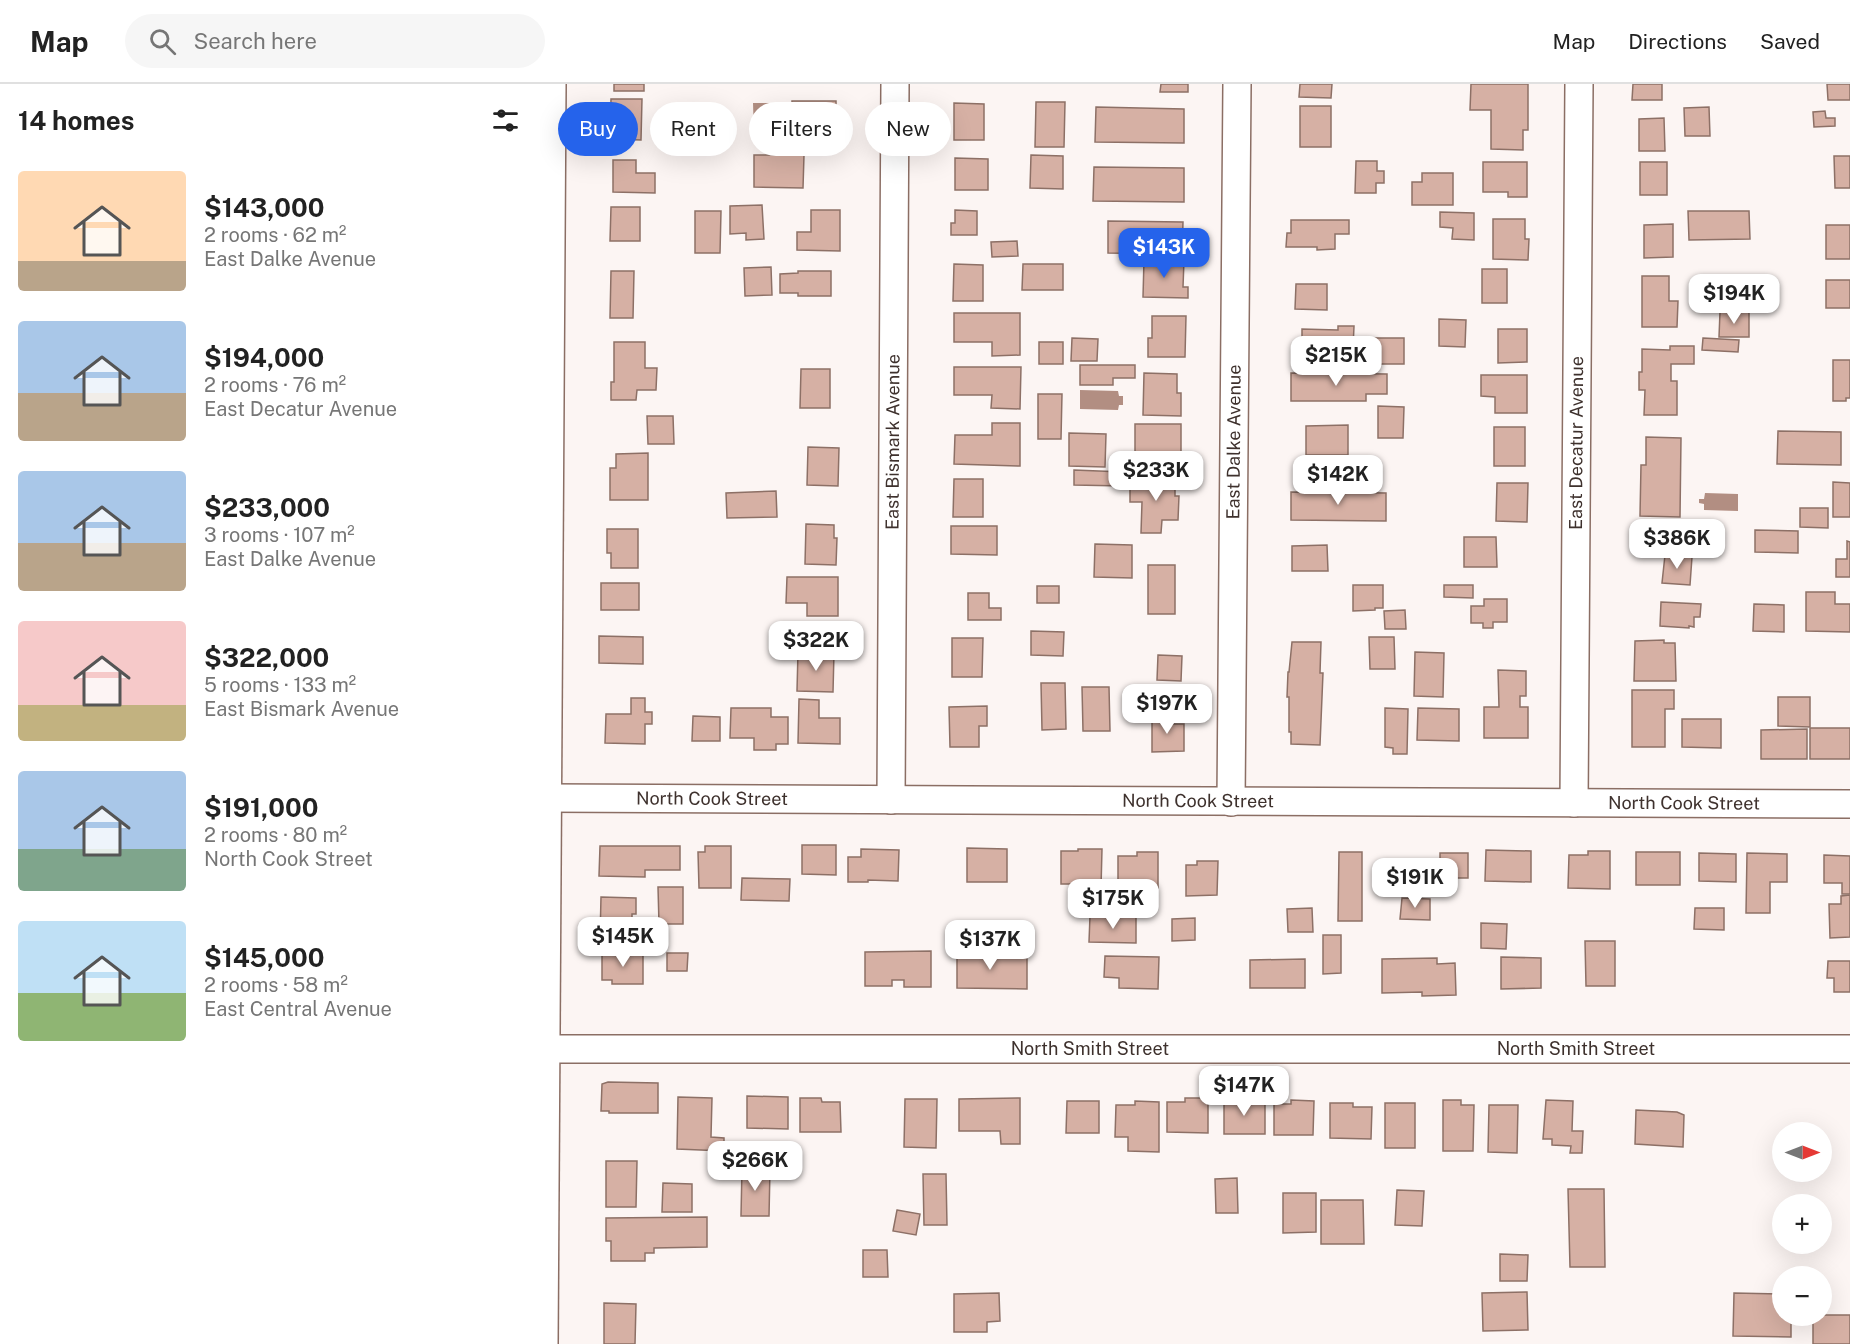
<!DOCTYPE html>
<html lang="en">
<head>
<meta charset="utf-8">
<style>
	body { margin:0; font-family:"Public Sans",sans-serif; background:#f6f6f6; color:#222; height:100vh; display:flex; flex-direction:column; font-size:22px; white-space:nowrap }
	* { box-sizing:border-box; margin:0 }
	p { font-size:20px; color:#767676 }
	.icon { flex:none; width:33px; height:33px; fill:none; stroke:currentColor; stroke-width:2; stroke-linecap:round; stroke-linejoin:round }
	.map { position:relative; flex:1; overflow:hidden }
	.side { display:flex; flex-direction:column; background:#fff; width:540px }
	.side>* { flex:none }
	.banner { position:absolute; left:18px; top:18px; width:570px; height:54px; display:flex; gap:12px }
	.needle { width:39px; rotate:90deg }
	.buttons { position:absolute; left:1232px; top:1038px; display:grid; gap:12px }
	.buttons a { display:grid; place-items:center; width:60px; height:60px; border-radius:50%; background:#fff; box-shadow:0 6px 24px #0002; font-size:30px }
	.price { position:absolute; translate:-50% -51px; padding:0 14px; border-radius:12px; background:#fff; color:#222; font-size:20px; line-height:39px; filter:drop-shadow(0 2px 3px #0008) }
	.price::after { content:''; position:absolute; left:50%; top:36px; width:18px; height:14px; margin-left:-9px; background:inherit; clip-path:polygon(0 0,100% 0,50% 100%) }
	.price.selected { background:#2563eb; color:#fff }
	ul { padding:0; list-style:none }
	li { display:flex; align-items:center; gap:18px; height:150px; padding:0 18px }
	li span { display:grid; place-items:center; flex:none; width:168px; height:120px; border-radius:6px; color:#555 }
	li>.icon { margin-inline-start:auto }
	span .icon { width:72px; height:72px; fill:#fffc; stroke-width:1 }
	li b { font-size:26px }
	h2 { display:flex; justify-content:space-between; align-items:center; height:72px; padding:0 18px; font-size:26px }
	.tag { padding:0 21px; border-radius:27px; background:#fff; box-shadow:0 6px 24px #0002; font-size:21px; line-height:54px }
	.tag.selected { background:#2563eb; color:#fff }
	header { display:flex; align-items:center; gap:36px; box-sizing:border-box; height:84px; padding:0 30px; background:#fff; border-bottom:2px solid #e0e0e0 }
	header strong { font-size:28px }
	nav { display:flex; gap:33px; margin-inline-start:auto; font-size:21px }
	.search { width:420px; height:54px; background:#f6f6f6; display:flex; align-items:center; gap:15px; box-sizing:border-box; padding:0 21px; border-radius:33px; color:#767676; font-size:22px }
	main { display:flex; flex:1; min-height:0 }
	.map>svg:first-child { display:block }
</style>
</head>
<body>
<header>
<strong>Map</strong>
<div class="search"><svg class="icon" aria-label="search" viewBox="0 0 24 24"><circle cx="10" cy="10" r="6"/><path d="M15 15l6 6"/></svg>Search here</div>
<nav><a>Map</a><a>Directions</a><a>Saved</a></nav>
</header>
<main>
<section class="side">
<h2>14 homes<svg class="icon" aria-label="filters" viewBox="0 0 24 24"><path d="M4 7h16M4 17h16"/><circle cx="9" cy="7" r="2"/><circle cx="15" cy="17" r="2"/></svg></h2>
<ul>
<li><span style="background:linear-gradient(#ffd9b3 75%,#b9a48a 0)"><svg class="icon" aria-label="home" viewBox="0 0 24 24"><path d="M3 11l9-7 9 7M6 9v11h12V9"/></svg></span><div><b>$143,000</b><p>2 rooms · 62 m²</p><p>East Dalke Avenue</p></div></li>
<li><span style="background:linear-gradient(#a9c7e8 60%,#b9a48a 0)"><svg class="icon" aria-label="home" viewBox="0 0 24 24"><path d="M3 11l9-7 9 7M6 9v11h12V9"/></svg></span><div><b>$194,000</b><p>2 rooms · 76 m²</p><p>East Decatur Avenue</p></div></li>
<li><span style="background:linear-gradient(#a9c7e8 60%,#b9a48a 0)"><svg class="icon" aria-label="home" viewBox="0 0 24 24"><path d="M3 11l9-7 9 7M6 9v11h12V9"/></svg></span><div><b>$233,000</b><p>3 rooms · 107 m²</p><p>East Dalke Avenue</p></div></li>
<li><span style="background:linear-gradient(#f6c9c9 70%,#c2b280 0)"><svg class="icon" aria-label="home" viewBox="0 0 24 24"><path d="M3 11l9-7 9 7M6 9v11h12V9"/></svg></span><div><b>$322,000</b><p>5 rooms · 133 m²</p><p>East Bismark Avenue</p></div></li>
<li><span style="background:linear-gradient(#a9c7e8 65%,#7fa58c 0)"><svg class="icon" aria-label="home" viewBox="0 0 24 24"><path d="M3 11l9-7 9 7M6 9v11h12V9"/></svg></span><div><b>$191,000</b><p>2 rooms · 80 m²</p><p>North Cook Street</p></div></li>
<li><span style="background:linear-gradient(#bfe0f5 60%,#8fb573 0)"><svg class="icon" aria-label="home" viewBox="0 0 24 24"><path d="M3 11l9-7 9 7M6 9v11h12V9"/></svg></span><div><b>$145,000</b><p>2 rooms · 58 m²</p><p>East Central Avenue</p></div></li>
</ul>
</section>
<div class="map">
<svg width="1310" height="1260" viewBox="0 0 1310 1260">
	<rect width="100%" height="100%" fill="#fcf5f3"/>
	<g fill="#b28e82">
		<polygon points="213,19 230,19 230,44 234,44 234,53 214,53"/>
		<polygon points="540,306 578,307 579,312 583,312 583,321 579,321 578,326 540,325"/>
		<polygon points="1165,409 1198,410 1198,427 1164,426 1164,420 1159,419 1159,415 1164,415"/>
	</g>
	<g fill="#d6b0a4" stroke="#8d7066" stroke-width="1.5">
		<rect x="74" y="0" width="30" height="7"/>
		<polygon points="621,0 648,0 648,8 620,8"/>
		<polygon points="760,0 792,0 791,14 759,13"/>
		<polygon points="931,0 988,0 988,46 983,46 983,66 951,65 951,26 930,26"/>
		<polygon points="1093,0 1122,0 1122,16 1092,16"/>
		<polygon points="1287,0 1310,0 1310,16 1288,16"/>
		<polygon points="71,15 102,15 101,56 70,55"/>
		<rect x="252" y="17" width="44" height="39"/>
		<polygon points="496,18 525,18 524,63 495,63"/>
		<polygon points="414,19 444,20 444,56 414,56"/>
		<rect x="760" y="22" width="31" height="41"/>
		<polygon points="556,23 644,25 644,59 555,58"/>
		<polygon points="1169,23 1170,52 1145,52 1144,24"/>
		<polygon points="1285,27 1286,34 1295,34 1295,42 1274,43 1273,28"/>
		<polygon points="1124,34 1125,67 1099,67 1099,35"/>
		<polygon points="214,71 264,71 263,104 214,103"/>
		<polygon points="491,71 523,72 523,105 490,104"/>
		<polygon points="1294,72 1310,72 1310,104 1295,104"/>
		<polygon points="415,74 448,75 448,106 415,106"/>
		<polygon points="73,76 96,76 96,89 115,89 115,109 73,108"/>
		<polygon points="816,77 837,77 837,87 844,87 844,99 836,99 836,109 815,109"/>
		<polygon points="943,78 987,78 987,113 968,113 968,108 943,108"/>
		<rect x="1100" y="78" width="27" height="33"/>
		<polygon points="554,83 644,84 644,118 553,117"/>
		<polygon points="882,89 913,89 913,121 872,121 872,98 882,98"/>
		<polygon points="222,121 224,155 206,156 206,149 190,150 190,122"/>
		<polygon points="71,123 100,123 100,157 70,157"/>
		<polygon points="271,126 300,126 300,167 257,166 257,148 271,148"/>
		<polygon points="415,126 437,127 437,151 411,151 411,139 415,139"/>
		<polygon points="155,127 181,127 180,169 155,169"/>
		<polygon points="1148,127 1209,127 1210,155 1149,156"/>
		<polygon points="900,128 934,129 934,156 912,155 913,144 900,143"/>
		<polygon points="953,135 985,135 985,155 989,155 988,176 953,175"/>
		<polygon points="751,136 809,136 809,150 795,150 795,165 777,166 777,163 746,163 747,149 751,149"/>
		<polygon points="568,137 643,138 642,170 568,169"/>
		<polygon points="1133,140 1133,173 1104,174 1104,141"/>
		<rect x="1286" y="141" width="24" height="34"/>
		<polygon points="477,157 478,172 452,173 451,158"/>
		<polygon points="604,176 644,176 643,203 648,203 648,214 603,213"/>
		<polygon points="414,180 443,181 443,217 413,217"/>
		<polygon points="483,180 523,180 523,206 482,206"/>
		<polygon points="231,183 232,211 205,212 204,184"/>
		<rect x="942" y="185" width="25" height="34"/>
		<polygon points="71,187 94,187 93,234 70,234"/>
		<polygon points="258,187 291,187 291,212 258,212 258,209 240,209 240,190 258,189"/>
		<polygon points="1102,192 1129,192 1129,217 1138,217 1137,243 1102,243"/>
		<rect x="1286" y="196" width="24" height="28"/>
		<polygon points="756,200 787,200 787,226 755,225"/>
		<polygon points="1180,228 1209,228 1209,253 1179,253"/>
		<polygon points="414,229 480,229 480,271 452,272 452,258 414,258"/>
		<polygon points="612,232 646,232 645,273 608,273 608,254 612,254"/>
		<polygon points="899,235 926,236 925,263 899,262"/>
		<polygon points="798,242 814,242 813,265 798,265 798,273 774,273 774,270 762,270 762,245 798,246"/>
		<polygon points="958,245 987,245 987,278 958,279"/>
		<polygon points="532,254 558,255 557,277 531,277"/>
		<rect x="834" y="254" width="30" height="26"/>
		<polygon points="1163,254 1199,256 1198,268 1162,266"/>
		<polygon points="74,258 105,258 105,284 117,284 116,306 97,306 96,316 71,316 71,298 74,298"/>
		<rect x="499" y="258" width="24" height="22"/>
		<polygon points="1130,262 1154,262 1154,280 1131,280 1131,297 1137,297 1137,331 1104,331 1105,306 1099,306 1099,288 1102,288 1102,265 1130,266"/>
		<polygon points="1293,276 1310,276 1310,314 1306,314 1306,317 1293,317"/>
		<polygon points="540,281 595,281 595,294 573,294 573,301 540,301"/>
		<polygon points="414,283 481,283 480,325 451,324 452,311 414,311"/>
		<polygon points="261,285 290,285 290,324 260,324"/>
		<polygon points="604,289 637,290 637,309 641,309 641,332 603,331"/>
		<polygon points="751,289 847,290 847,310 826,310 826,317 751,317"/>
		<polygon points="941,291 987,291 987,329 955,329 955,313 941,312"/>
		<polygon points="498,310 522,310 521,355 498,355"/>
		<polygon points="838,322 864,323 863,354 838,354"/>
		<polygon points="107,332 133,332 134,360 108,360"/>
		<polygon points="452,339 480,339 480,382 414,380 415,351 452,351"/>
		<polygon points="595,340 641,340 641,379 604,379 604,369 595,369"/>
		<polygon points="808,341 808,371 766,371 766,342"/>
		<rect x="954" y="343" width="31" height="39"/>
		<polygon points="1238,347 1301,348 1301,381 1237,380"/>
		<polygon points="529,349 566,350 565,383 529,382"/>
		<polygon points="1106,353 1141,354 1140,433 1100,432 1101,381 1106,381"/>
		<polygon points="268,363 299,364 298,402 267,401"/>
		<polygon points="108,369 108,416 70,416 70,384 76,384 76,370"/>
		<polygon points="534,386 583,388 583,402 534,401"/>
		<polygon points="602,393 635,394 635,412 639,412 638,436 622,436 621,449 601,449 602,418 590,418 590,398 602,399"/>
		<polygon points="414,395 443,395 443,433 413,433"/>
		<polygon points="1293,398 1310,399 1310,433 1293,433"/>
		<polygon points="957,399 988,399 987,438 956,437"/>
		<polygon points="236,407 237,433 187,434 186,409"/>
		<polygon points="751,408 846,409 846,437 751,436"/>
		<polygon points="1260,424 1288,424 1288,444 1260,443"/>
		<polygon points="266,440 294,441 294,454 297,454 296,481 265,480"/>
		<polygon points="411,442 457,442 457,471 411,470"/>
		<polygon points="67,445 98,445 98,484 71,484 71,469 67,469"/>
		<polygon points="1215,446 1258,447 1258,469 1215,468"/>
		<polygon points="924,453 956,453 957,483 924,483"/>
		<polygon points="1307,457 1310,458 1310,493 1296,493 1296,475 1307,475"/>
		<polygon points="555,460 592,461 592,494 554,493"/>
		<polygon points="787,461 788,487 752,487 752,462"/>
		<polygon points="1125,471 1152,473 1150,501 1122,499"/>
		<rect x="608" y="481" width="27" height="49"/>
		<polygon points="247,493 298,493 298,532 267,532 267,519 246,519"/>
		<rect x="61" y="499" width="38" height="27"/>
		<polygon points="813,501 843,501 843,524 835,524 835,526 813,527"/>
		<polygon points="904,501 933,501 933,514 904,513"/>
		<rect x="497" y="502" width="22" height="17"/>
		<polygon points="1266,508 1295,508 1295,520 1310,520 1310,548 1266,547"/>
		<polygon points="428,509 449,509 449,524 461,524 461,536 428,536"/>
		<polygon points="944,515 967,515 967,538 953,538 953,544 943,544 943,539 931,539 931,522 944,522"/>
		<polygon points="1121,518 1161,520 1160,533 1154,533 1154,543 1149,542 1149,544 1120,542"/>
		<polygon points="1214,520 1244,521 1244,548 1213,547"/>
		<polygon points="865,526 866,545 845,545 844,527"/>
		<polygon points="491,547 524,548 523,572 491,571"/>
		<polygon points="59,552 103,553 103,580 59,579"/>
		<polygon points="829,553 854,553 855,585 830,585"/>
		<polygon points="412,554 443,554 442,593 412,593"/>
		<polygon points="1124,556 1124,559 1135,559 1136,597 1094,597 1095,557"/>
		<polygon points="752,558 781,558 780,589 783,589 780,661 751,660 751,648 749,648 749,613 747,613 748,588 749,588"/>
		<polygon points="258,568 294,569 293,608 257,607"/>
		<polygon points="875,568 904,569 903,613 874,612"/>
		<polygon points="618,571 642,572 641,597 617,596"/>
		<polygon points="958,586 986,587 986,612 980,612 980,623 988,623 988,654 944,654 944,623 959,623"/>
		<polygon points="501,599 525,599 526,645 502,646"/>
		<polygon points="542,603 569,603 570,647 543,647"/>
		<polygon points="1092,606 1134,606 1134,625 1125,625 1125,663 1092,663"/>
		<polygon points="1238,613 1270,613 1270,643 1238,642"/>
		<polygon points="91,614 105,614 105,628 112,628 112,640 105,640 105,660 65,659 66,630 91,630"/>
		<polygon points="259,615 279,616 279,634 300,634 300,660 258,659"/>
		<polygon points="447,622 447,642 439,642 439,663 410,663 409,623"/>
		<polygon points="191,624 231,624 231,633 248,633 248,660 236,660 236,666 214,666 214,654 190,654"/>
		<polygon points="845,624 868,625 867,670 853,670 853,664 845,663"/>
		<polygon points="878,624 919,625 919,657 877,656"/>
		<polygon points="612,630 626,630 626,640 644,640 644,667 612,668"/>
		<polygon points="153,632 180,633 180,657 152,657"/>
		<polygon points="1142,635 1181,635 1181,664 1142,663"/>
		<rect x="1270" y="644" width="40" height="31"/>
		<polygon points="1267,645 1267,675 1221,675 1221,646"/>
		<polygon points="262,761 296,761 296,791 262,790"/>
		<polygon points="60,762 140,762 140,786 105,786 105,793 59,792"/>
		<polygon points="165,762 191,762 191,804 159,804 158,768 165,768"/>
		<polygon points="427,764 467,765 467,798 427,798"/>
		<polygon points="321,765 359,766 358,797 328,796 328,798 308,798 308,773 321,773"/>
		<polygon points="538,765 562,765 561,804 543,804 543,800 521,800 521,767 538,767"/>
		<polygon points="946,766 991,767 991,798 945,797"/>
		<polygon points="1048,767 1070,767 1070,805 1028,804 1029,771 1048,771"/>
		<polygon points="597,768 618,768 618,804 578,804 578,772 597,772"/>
		<polygon points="799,768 822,768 822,837 798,837"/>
		<rect x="1096" y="768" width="44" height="33"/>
		<rect x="900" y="769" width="28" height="25"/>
		<polygon points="1159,769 1196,770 1196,798 1159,797"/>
		<polygon points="1207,769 1247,770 1247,798 1230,798 1230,829 1206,829"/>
		<polygon points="1284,771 1310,772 1310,810 1302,810 1302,799 1284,799"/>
		<polygon points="657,777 678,777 677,811 646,812 646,781 657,781"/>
		<polygon points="202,794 250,795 249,817 201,816"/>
		<polygon points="118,803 143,803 143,840 119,840"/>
		<polygon points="1310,811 1310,853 1290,854 1289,820 1301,820 1301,812"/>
		<polygon points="61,813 96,814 96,830 92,830 92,855 60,855"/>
		<polygon points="862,814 890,815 890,836 860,835"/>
		<polygon points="772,824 773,848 748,848 747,825"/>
		<polygon points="1155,824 1184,824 1184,846 1154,845"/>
		<polygon points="550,832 596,833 596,859 549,858"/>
		<polygon points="655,834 655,856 632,857 632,835"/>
		<polygon points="941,839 967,840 966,865 941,864"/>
		<polygon points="783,851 801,851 801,889 783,890"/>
		<polygon points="1045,857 1075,857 1075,902 1046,902"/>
		<polygon points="417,863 439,864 439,873 487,874 487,905 417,904"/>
		<polygon points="391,867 391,903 364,903 364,896 352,896 352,902 325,902 325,868"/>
		<polygon points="62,869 103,869 103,900 72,900 72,896 62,896"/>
		<polygon points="127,869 148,869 147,887 127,887"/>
		<polygon points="565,872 619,873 618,905 579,904 579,894 564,893"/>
		<polygon points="961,873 1001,874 1001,904 961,905"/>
		<polygon points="897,874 897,880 915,879 916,911 882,912 882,908 842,909 842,875"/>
		<polygon points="765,875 765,904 710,904 710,876"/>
		<polygon points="1288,877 1310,877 1310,908 1294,908 1294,894 1287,894"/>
		<polygon points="68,998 118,999 118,1029 69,1029 69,1027 61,1027 62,1000"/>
		<polygon points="207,1012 248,1013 248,1045 207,1044"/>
		<polygon points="138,1013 172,1014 171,1053 184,1054 184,1067 137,1065"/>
		<polygon points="260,1014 281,1014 282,1018 300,1018 301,1048 260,1048"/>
		<polygon points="480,1014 480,1060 461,1060 460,1047 419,1047 419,1015"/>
		<polygon points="645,1014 668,1014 668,1049 627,1048 627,1018 645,1018"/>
		<polygon points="365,1015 397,1015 396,1064 364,1063"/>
		<polygon points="684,1015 707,1015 707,1019 725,1019 725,1050 684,1050"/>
		<polygon points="751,1016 774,1017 773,1051 734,1051 734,1020 751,1020"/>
		<polygon points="903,1016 921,1016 921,1021 934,1021 933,1067 903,1067"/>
		<polygon points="1006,1016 1033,1017 1032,1047 1043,1047 1042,1069 1030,1069 1031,1062 1012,1061 1012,1055 1003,1055"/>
		<polygon points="527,1017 559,1017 559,1049 526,1049"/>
		<polygon points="595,1017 619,1018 619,1068 588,1067 588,1053 575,1053 576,1021 595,1021"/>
		<polygon points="790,1019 813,1019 813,1023 832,1023 831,1055 790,1054"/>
		<rect x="845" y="1019" width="30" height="45"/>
		<polygon points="949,1021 978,1021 977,1069 948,1068"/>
		<polygon points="1096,1026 1137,1028 1144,1031 1143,1063 1095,1060"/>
		<polygon points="66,1077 97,1077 96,1123 66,1123"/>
		<polygon points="202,1084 230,1085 229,1132 201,1132"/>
		<polygon points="383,1090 406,1090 407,1141 384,1141"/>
		<polygon points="697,1094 698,1129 676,1129 675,1095"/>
		<polygon points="123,1099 152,1100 152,1128 122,1128"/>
		<polygon points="1028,1105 1064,1105 1065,1183 1030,1183"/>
		<polygon points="857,1106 884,1107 882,1142 855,1141"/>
		<polygon points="743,1109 776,1109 776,1148 743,1149"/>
		<polygon points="781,1116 823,1116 824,1160 781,1160"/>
		<polygon points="357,1126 380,1130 376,1151 353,1147"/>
		<polygon points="167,1133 167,1163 114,1164 114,1169 105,1169 105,1177 71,1177 71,1157 66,1157 66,1134"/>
		<polygon points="323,1166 347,1166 348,1193 323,1193"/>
		<polygon points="960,1170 988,1171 987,1197 960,1197"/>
		<polygon points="987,1208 988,1246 943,1247 942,1209"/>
		<polygon points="459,1209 460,1237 447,1238 447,1248 414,1248 414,1210"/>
		<polygon points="1194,1209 1242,1210 1242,1232 1251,1232 1251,1253 1193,1252"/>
		<polygon points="64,1219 96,1220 95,1260 64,1260"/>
		<polygon points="1281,1231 1310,1231 1310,1260 1273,1260 1273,1232"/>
	</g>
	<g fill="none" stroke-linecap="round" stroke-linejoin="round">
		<defs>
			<g id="minor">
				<path id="s1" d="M7,714L1310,720"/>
				<path id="s2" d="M351,716L355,0"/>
				<path id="s3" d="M691,718L697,0"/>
				<path id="s4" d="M1034,719L1039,0"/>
				<path id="s5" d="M6,965H1310"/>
				<polyline points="4,1260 12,0"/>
			</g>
		</defs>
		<use href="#minor" stroke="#8b6e64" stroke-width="30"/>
		<use href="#minor" stroke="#fff" stroke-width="27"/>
	</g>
	<g text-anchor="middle" stroke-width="4.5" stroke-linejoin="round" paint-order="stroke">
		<g font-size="18" fill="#3e312d" stroke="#fcf5f3">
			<text dy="6" stroke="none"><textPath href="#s2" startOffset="358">East Bismark Avenue</textPath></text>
			<text dy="6" stroke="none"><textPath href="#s3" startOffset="360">East Dalke Avenue</textPath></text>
			<text dy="6" stroke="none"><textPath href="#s4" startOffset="360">East Decatur Avenue</textPath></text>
			<text dy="6" stroke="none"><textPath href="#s1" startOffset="165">North Cook Street</textPath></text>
			<text dy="6" stroke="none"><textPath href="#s1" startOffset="651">North Cook Street</textPath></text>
			<text dy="6" stroke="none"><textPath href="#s1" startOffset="1137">North Cook Street</textPath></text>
			<text dy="6" stroke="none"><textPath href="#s5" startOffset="544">North Smith Street</textPath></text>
			<text dy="6" stroke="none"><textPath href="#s5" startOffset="1030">North Smith Street</textPath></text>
		</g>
	</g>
</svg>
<div class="buttons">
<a><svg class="needle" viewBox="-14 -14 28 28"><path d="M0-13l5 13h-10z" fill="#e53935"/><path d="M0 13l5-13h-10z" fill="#767676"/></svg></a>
<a>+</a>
<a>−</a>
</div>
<b class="price selected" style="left:624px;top:195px">$143K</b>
<b class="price" style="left:1194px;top:241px">$194K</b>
<b class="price" style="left:796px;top:303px">$215K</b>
<b class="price" style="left:616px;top:418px">$233K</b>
<b class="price" style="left:798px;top:422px">$142K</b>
<b class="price" style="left:1137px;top:486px">$386K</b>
<b class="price" style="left:276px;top:588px">$322K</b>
<b class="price" style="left:627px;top:651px">$197K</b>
<b class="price" style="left:875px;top:825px">$191K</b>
<b class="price" style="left:573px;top:846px">$175K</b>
<b class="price" style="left:83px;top:884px">$145K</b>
<b class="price" style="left:450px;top:887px">$137K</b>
<b class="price" style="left:704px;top:1033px">$147K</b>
<b class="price" style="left:215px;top:1108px">$266K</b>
<div class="banner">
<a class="tag selected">Buy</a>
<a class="tag">Rent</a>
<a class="tag">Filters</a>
<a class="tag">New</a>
</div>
</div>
</main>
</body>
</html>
